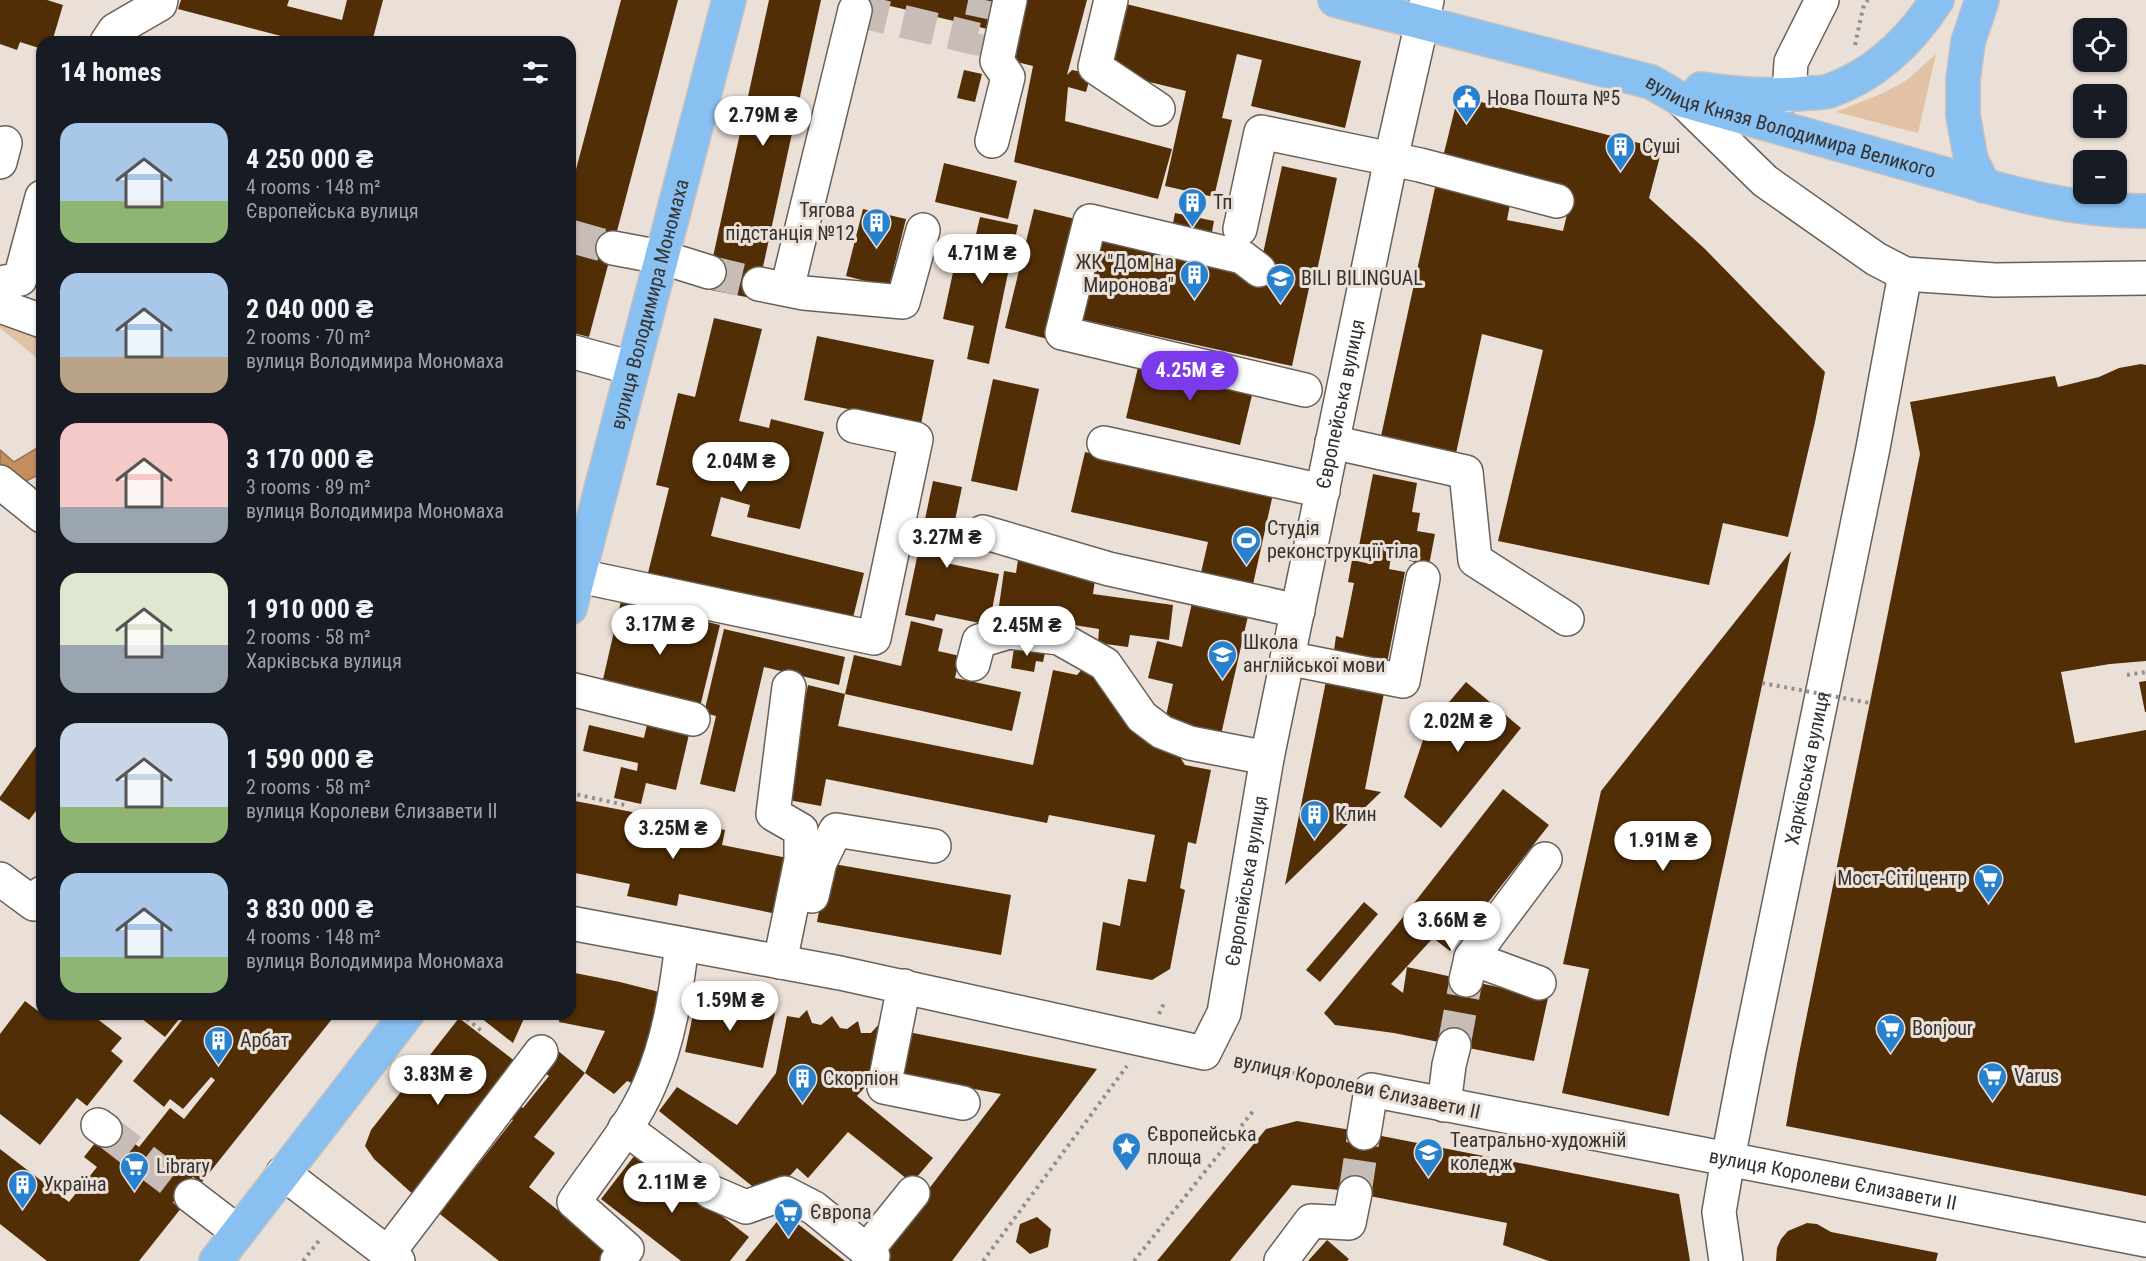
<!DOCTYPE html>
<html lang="en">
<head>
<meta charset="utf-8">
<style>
	body { margin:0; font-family:"Roboto Condensed",sans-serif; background:#242831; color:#f1f3f6; height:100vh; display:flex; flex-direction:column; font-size:22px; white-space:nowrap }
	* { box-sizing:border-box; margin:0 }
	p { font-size:20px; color:#9ea1a6 }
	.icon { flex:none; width:33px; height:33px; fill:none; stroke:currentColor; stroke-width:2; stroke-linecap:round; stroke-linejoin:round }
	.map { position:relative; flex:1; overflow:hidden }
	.sheet { position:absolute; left:36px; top:36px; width:540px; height:984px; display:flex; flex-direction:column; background:#171b24; border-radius:18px; box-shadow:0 2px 4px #0004 }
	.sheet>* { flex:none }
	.fabs { position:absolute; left:2073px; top:18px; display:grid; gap:12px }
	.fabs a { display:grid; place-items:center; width:54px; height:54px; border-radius:12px; background:#171b24; box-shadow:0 2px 4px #0004; font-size:30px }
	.price { position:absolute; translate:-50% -51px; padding:0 14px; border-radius:21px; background:#fff; color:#222; font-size:20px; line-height:39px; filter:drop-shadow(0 2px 3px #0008) }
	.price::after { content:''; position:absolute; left:50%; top:36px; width:18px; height:14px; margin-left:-9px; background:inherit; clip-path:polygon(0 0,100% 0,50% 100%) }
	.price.active { background:#7c3aed; color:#fff }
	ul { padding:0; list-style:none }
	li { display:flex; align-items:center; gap:18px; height:150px; padding:0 24px }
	li span { display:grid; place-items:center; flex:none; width:168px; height:120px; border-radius:18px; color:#555 }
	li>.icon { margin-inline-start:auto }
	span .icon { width:72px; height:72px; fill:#fffc; stroke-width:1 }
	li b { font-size:26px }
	h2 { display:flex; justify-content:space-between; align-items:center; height:72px; padding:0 24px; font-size:26px }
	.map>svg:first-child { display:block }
</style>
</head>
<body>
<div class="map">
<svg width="2146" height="1261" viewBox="0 0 2146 1261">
	<rect width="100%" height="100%" fill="#ebe0d8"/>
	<g fill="#e3c1a4">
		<polygon points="1936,54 1918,133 1836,112 1883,93 1907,80"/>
		<polygon points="0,316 42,331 42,362 0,328"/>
	</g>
	<polygon fill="#c48f5f" stroke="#997350" stroke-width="1.5" points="42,445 42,480 36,476 18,485 0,470 0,450 14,462"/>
	<g fill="#512e06">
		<polygon points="0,0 47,0 63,5 52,42 42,42 42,49 20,42 17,50 0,44"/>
		<polygon points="181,0 289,0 287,6 342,20 347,0 383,0 372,42 304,42 178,9"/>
		<polygon points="621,0 678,0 589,337 570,332 570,192"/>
		<polygon points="769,0 821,0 756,299 706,289"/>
		<polygon points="865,0 1004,0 996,31"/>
		<polygon points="1017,0 1087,0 1067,75 1072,70 1091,74 1086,92 1068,87 1065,121 1172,149 1158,199 1014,162 1033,66 998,57"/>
		<polygon points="1118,2 1361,61 1345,128 1251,106 1262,60 1237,54 1222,118 1232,120 1214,197 1165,186 1186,91 1101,70"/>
		<polygon points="964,70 982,74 975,102 957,98"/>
		<polygon points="1458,96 1662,149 1649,198 1705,249 1825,372 1815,422 1788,537 1723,523 1709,585 1498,541 1543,350 1482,334 1453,467 1378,450 1436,183 1511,199 1507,220 1563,231 1572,194 1442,161"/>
		<polygon points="944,163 1017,181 1008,219 935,202"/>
		<polygon points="1282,166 1337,178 1315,280 1311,279 1292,366 1079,319 1099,230 1259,272"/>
		<polygon points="863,209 906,219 889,287 846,276"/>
		<polygon points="1034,209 1088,222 1059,342 1005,328"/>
		<polygon points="1175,213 1214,221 1210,242 1171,233"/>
		<polygon points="980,217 1018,225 989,364 967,359 974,326 943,319 958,249 972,252"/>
		<polygon points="714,318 762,329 739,421 769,428 771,419 824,432 800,529 747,517 750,505 721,497 711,536 864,573 851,626 647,577 669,488 656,485 678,393 695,397"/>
		<polygon points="817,336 934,360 921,424 804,400"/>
		<polygon points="1140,359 1254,387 1240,445 1126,418"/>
		<polygon points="2141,364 2146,365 2146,661 2110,664 2061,672 2075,743 2146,730 2146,1196 1786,1126 1797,1064 1920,454 1910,402 2055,376 2058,387 2099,377 2119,368"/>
		<polygon points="993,379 1039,389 1017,491 971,481"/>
		<polygon points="1085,452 1273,494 1252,589 1200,577 1208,542 1071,512"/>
		<polygon points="1373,474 1417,483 1412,512 1420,513 1417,531 1435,534 1429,565 1391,557 1389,569 1405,572 1386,668 1333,658 1336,636 1343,638 1354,583 1348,582 1352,560 1371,564 1373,554 1358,551"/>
		<polygon points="933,481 962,487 946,563 999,574 989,625 936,614 934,621 905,615"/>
		<polygon points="1791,551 1669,1116 1562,1093 1589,969 1563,964 1601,791"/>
		<polygon points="1018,560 1096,572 1093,594 1173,605 1169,640 1130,635 1128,647 1098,643 1099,629 998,613 1004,571 1016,573"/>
		<polygon points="621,601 720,625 699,711 601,688"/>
		<polygon points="1192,603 1248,616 1220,739 1164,725 1173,684 1148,678 1157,641 1182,647"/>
		<polygon points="911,621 943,629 938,651 960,656 955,678 1021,692 1012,731 845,694 854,655 901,666"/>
		<polygon points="724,629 845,657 839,685 764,667 735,792 700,784 716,716 704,713"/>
		<polygon points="1015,642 1046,648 1043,662 1036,661 1034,672 1011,668"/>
		<polygon points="1083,668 1100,673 1171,743 1185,765 1211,770 1196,844 1188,842 1180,888 1185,890 1170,969 1152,980 1096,970 1103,922 1120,926 1128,879 1146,882 1155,835 1049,815 1047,823 826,779 821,806 783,799 808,685 845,694 838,726 1033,765 1053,670 1077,675"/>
		<polygon points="1327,676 1385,688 1365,789 1381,792 1285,885"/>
		<polygon points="2146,681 2146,712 2145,712 2139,682"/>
		<polygon points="1466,682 1521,728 1441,828 1404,797 1427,728"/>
		<polygon points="648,720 690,730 676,790 646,783 641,804 614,798 621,767 637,771 638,763 583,751 589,725 644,738"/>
		<polygon points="42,738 42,803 29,820 0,800 0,797"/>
		<polygon points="1503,789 1549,825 1450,951 1433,938 1391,984 1403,993 1407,967 1548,998 1534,1061 1394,1033 1335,1025 1324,1013 1404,916"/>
		<polygon points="570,800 725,830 722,845 793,859 782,915 679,894 677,906 627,896 630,884 570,872"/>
		<polygon points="828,863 1011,895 1001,955 817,922"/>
		<polygon points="1364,902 1378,914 1320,982 1306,970"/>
		<polygon points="570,972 620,982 663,993 647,1049 632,1083 627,1081 614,1094 585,1073 605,1031 559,1022 560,1014 570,1014"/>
		<polygon points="697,996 775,1013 763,1068 685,1052"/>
		<polygon points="25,1001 46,1017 48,1014 91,1014 122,1038 111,1051 123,1061 87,1106 77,1098 40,1145 0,1114 0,1034"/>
		<polygon points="807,1010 812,1023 821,1025 832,1016 840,1028 847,1029 858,1021 861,1033 871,1033 880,1023 872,1079 857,1096 933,1158 912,1183 848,1132 808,1178 797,1168 786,1180 767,1186 752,1186 659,1111 677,1087 737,1125 776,1073 787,1016 799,1018"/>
		<polygon points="136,1014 183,1014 165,1037"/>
		<polygon points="187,1014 336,1014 139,1261 47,1261 0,1224 0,1149 69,1202 97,1167 84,1157 110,1124 139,1147 170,1108 184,1119 215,1080 211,1077 183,1109 170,1099 164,1107 133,1081"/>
		<polygon points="476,1014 526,1014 513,1043"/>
		<polygon points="459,1018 516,1062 416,1197 374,1159 365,1146 371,1130"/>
		<polygon points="903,1031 1097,1069 952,1261 869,1261 925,1194 1001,1094 893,1074"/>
		<polygon points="557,1050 585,1073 534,1137 555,1153 529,1187 611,1253 605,1261 499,1261 431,1207 457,1175 465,1181 513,1120 508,1116 518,1104 523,1108 549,1076 541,1070"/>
		<polygon points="1297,1121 1351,1130 1679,1194 1690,1261 1549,1261 1503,1245 1507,1223 1339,1190 1292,1185 1230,1261 1157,1261 1266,1129"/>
		<polygon points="638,1151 749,1237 730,1261 681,1261 601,1199"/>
		<polygon points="784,1213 845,1261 745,1261"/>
		<polygon points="1037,1217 1051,1229 1048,1247 1030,1254 1016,1242 1020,1224"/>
		<polygon points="1807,1223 1817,1224 1831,1232 1938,1253 1936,1261 1776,1261 1777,1248 1781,1239 1788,1231"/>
		<polygon points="1327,1240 1349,1259 1347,1261 1308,1261"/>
	</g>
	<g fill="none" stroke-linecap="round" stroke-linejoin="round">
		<g stroke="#c7bdb6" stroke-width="33" stroke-dasharray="33 16" stroke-linecap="butt">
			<polyline points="855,10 977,39 985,0"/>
			<polyline points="570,236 613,248"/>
			<polyline points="709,272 759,284"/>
			<polyline points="1454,1045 1466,980"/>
			<polyline points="105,1130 191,1196"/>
			<polyline points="1355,1193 1364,1133"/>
		</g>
		<defs>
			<g id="minor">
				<polyline points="1111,0 1095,67 1158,109"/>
				<polyline points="107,42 115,30 160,4 161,0"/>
				<polyline points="1789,95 1791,62 1822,0"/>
				<polyline points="1682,100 1765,181 1876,259 1905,274 1995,280 2146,278"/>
				<polyline points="992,141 1008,77 997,61 1010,0"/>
				<polyline points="0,162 5,143"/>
				<polyline points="1240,229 1261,132 1420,165 1557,201"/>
				<polyline points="613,248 661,257 709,272"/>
				<polyline points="1259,270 1242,257 1090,221 1062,333 1305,390"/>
				<polyline points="0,283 20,279 42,197"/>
				<polyline points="759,284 804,293 903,302 923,230"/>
				<polyline points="787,289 855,10"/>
				<polyline points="0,306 42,321"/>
				<polyline points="570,351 632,368"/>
				<polyline points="1332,442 1466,472 1475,560 1567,619"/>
				<polyline points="1104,443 1323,491"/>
				<polyline points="0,482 42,516"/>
				<polyline points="983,532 1109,569 1298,611"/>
				<polyline points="570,574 874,638 916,439 854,426"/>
				<polyline points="1287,658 1403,681 1423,578"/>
				<polyline points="973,664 979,641 1009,632 1059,638 1105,664 1142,717 1162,732 1190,743 1267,758"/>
				<polyline points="570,689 693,719"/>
				<polyline points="0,879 34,904 42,893"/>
				<polyline points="812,896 820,862 836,830 934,846"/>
				<path id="s1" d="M570,923L840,973L1204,1053L1224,1013L1267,758L1391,159L1427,0"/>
				<polyline points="1471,958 1539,983"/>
				<polyline points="780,962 801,860 801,830 773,814 789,687"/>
				<polyline points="1466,980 1471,958 1545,859"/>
				<polyline points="904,986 884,1087 963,1103"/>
				<polyline points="1444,1105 1449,1065 1454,1045"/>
				<polyline points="98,1125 105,1130"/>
				<polyline points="625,1128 711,1192 746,1207 785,1193 814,1208 873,1256"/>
				<path id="s2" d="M1364,1133L1371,1090L2146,1240"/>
				<polyline points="283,1173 398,1261"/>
				<polyline points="191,1196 238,1232"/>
				<polyline points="867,1250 913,1193"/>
				<polyline points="388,1253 541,1052"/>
				<path d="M617,1261L627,1249L574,1202C599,1165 632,1126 649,1086C669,1041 676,993 682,944"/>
				<polyline points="1281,1261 1311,1221 1349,1223 1355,1193"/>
				<path id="s3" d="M1726,1261L1719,1212L1728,1159L1748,1055L1873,448L1905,274"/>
			</g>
			<g id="major">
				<path id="s4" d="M1335,0L1651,82L1682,100L2001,190C2049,203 2096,211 2146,211"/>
				<polyline points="1982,0 1968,42 1963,80 1963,115 1971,160 1984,186"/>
				<path d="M1701,89C1735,94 1772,97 1807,93C1814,93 1822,93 1829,91C1875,75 1911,40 1937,0"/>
				<path id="s5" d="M570,608L729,0"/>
				<polyline points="216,1261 407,1014"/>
			</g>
		</defs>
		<use href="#minor" stroke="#696058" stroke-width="36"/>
		<use href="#major" stroke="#c2c1c0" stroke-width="36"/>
		<g stroke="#958e88" stroke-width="4" stroke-dasharray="3 4.5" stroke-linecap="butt">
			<polyline points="1855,45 1863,8 1868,0"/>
			<polyline points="1311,281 1329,283"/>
			<polyline points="2127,675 2146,672"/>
			<polyline points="570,793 625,805"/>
			<polyline points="461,1014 484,1033"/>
			<polyline points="1159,1014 1165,1001"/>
			<polyline points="1234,1060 1341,1083"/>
			<polyline points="303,1261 321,1238"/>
			<polyline points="983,1261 1127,1066"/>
			<polyline points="1134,1261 1254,1110"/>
		</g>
		<use href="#minor" stroke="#fff" stroke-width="33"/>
		<use href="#major" stroke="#88c0f2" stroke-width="33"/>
		<polyline stroke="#958e88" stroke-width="4" stroke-dasharray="3 4.5" stroke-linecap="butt" points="1762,683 1870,703"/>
	</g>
	<defs>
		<symbol id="civic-pin" viewBox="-11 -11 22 30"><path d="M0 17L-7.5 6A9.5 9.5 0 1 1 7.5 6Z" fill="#2781ce" stroke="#ebe0d8"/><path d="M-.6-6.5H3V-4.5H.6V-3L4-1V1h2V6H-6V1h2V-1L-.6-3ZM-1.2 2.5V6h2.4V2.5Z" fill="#fff"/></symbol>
		<symbol id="building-pin" viewBox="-11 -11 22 30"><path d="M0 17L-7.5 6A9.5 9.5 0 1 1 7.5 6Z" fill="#2781ce" stroke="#ebe0d8"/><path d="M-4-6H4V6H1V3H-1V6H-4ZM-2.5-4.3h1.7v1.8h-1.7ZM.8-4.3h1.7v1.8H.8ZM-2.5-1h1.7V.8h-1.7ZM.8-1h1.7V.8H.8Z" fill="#fff"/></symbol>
		<symbol id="school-pin" viewBox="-11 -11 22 30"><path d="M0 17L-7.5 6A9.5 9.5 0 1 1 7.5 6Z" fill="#2781ce" stroke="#ebe0d8"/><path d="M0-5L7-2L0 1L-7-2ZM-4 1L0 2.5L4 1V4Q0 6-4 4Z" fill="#fff"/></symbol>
		<symbol id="stadium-pin" viewBox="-11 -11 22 30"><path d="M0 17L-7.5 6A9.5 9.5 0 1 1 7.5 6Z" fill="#2781ce" stroke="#ebe0d8"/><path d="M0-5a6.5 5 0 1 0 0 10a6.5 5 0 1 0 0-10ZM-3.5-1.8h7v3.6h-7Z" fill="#fff"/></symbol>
		<symbol id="supermarket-pin" viewBox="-11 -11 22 30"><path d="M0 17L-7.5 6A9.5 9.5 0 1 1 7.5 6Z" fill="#2781ce" stroke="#ebe0d8"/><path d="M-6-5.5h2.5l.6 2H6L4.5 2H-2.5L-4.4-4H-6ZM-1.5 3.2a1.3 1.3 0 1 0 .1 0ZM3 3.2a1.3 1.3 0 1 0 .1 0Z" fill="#fff"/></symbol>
		<symbol id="sight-pin" viewBox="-11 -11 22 30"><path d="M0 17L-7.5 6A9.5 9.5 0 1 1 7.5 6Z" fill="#2781ce" stroke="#ebe0d8"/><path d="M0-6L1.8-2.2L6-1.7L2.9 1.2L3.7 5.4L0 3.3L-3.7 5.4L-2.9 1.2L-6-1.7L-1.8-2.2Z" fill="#fff"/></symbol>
		<symbol id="university-pin" viewBox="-11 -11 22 30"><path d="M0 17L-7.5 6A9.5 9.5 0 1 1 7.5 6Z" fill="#2781ce" stroke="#ebe0d8"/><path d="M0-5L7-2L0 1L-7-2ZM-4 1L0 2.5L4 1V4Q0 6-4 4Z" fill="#fff"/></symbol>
	</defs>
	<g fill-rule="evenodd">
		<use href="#civic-pin" x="1450" y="82" width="33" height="45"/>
		<use href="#building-pin" x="1604" y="130" width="33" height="45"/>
		<use href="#building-pin" x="1176" y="186" width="33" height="45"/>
		<use href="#building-pin" x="860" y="206" width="33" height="45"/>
		<use href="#building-pin" x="1178" y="258" width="33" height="45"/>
		<use href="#school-pin" x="1264" y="262" width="33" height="45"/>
		<use href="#stadium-pin" x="1230" y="524" width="33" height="45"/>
		<use href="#school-pin" x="1206" y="638" width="33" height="45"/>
		<use href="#building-pin" x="1298" y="798" width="33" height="45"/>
		<use href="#supermarket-pin" x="1972" y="862" width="33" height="45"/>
		<use href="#supermarket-pin" x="1874" y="1012" width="33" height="45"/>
		<use href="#building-pin" x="202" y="1024" width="33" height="45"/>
		<use href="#supermarket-pin" x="1976" y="1060" width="33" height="45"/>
		<use href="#building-pin" x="786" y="1062" width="33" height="45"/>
		<use href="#sight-pin" x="1110" y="1130" width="33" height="45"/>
		<use href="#university-pin" x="1412" y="1136" width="33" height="45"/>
		<use href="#supermarket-pin" x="118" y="1150" width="33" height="45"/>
		<use href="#building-pin" x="6" y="1168" width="33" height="45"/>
		<use href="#supermarket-pin" x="772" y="1196" width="33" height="45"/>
	</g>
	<g text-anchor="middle" stroke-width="6" stroke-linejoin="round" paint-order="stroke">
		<g font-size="20" fill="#35312e" stroke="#ebe0d8" text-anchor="start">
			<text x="1487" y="105">Нова Пошта №5</text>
			<text x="1642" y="153">Суші</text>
			<text x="1213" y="209">Тп</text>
			<text x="855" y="217" text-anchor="end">Тягова<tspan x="855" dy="23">пiдстанцiя №12</tspan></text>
			<text x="1174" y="269" text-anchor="end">ЖК "Дом на<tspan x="1174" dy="23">Миронова"</tspan></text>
			<text x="1301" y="285">BILI BILINGUAL</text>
			<text x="1267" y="535">Студія<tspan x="1267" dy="23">реконструкції тіла</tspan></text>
			<text x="1243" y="649">Школа<tspan x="1243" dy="23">англійської мови</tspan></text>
			<text x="1335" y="821">Клин</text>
			<text x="1967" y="885" text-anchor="end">Мост-Сіті центр</text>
			<text x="1912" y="1035">Bonjour</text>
			<text x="240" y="1047">Арбат</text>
			<text x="2014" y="1083">Varus</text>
			<text x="823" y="1085">Скорпіон</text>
			<text x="1147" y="1141">Європейська<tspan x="1147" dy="23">площа</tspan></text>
			<text x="1450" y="1147">Театрально-художній<tspan x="1450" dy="23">коледж</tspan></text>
			<text x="156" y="1173">Library</text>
			<text x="43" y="1191">Україна</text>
			<text x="810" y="1219">Європа</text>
		</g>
		<g font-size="20" fill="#35312e" stroke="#ebe0d8">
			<text dy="7" stroke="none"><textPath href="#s4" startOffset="474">вулиця Князя Володимира Великого</textPath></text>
			<text dy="7" stroke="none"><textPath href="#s5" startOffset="314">вулиця Володимира Мономаха</textPath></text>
			<text dy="7" stroke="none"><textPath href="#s1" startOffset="1312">Європейська вулиця</textPath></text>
			<text dy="7" stroke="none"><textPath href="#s3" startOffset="502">Харківська вулиця</textPath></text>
			<text dy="7" stroke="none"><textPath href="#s1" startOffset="826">Європейська вулиця</textPath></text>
			<text transform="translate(1357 1086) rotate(12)" y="7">вулиця Королеви Єлизавети ІІ</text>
			<text dy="7" stroke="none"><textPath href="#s2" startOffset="514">вулиця Королеви Єлизавети ІІ</textPath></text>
		</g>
	</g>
</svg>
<div class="fabs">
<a><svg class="icon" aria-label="locate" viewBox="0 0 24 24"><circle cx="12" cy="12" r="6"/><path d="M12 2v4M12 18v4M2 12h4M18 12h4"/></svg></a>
<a>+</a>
<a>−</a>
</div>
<b class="price" style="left:763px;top:147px">2.79M ₴</b>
<b class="price" style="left:982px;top:285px">4.71M ₴</b>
<b class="price active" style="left:1190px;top:402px">4.25M ₴</b>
<b class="price" style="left:741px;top:493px">2.04M ₴</b>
<b class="price" style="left:947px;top:569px">3.27M ₴</b>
<b class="price" style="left:660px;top:656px">3.17M ₴</b>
<b class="price" style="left:1027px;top:657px">2.45M ₴</b>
<b class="price" style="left:1458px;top:753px">2.02M ₴</b>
<b class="price" style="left:673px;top:860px">3.25M ₴</b>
<b class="price" style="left:1663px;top:872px">1.91M ₴</b>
<b class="price" style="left:1452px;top:952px">3.66M ₴</b>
<b class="price" style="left:730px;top:1032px">1.59M ₴</b>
<b class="price" style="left:438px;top:1106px">3.83M ₴</b>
<b class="price" style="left:672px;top:1214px">2.11M ₴</b>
<section class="sheet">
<h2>14 homes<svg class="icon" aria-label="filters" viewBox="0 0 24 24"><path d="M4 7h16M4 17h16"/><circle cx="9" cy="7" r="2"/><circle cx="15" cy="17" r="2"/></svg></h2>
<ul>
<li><span style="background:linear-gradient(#a9c7e8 65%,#8fb573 0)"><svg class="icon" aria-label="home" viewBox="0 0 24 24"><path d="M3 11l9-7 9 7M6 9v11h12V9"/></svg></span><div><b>4 250 000 ₴</b><p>4 rooms · 148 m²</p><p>Європейська вулиця</p></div></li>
<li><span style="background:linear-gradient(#a9c7e8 70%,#b9a48a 0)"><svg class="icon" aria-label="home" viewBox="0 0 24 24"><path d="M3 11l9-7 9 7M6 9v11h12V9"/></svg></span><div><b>2 040 000 ₴</b><p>2 rooms · 70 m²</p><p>вулиця Володимира Мономаха</p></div></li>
<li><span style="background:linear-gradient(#f6c9c9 70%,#9aa5b1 0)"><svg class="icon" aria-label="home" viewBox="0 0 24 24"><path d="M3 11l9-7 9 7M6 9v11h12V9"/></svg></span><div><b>3 170 000 ₴</b><p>3 rooms · 89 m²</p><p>вулиця Володимира Мономаха</p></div></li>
<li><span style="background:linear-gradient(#dfe7d0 60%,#9aa5b1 0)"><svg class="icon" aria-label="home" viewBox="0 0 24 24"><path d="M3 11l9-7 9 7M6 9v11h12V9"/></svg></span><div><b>1 910 000 ₴</b><p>2 rooms · 58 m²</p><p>Харківська вулиця</p></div></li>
<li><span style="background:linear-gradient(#c9d6e8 70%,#8fb573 0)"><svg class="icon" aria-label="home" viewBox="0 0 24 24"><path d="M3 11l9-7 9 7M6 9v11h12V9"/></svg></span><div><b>1 590 000 ₴</b><p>2 rooms · 58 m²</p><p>вулиця Королеви Єлизавети ІІ</p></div></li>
<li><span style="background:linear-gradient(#a9c7e8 70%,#8fb573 0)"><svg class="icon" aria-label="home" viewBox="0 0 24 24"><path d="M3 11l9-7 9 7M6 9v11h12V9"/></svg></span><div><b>3 830 000 ₴</b><p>4 rooms · 148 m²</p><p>вулиця Володимира Мономаха</p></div></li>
</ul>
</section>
</div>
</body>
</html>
